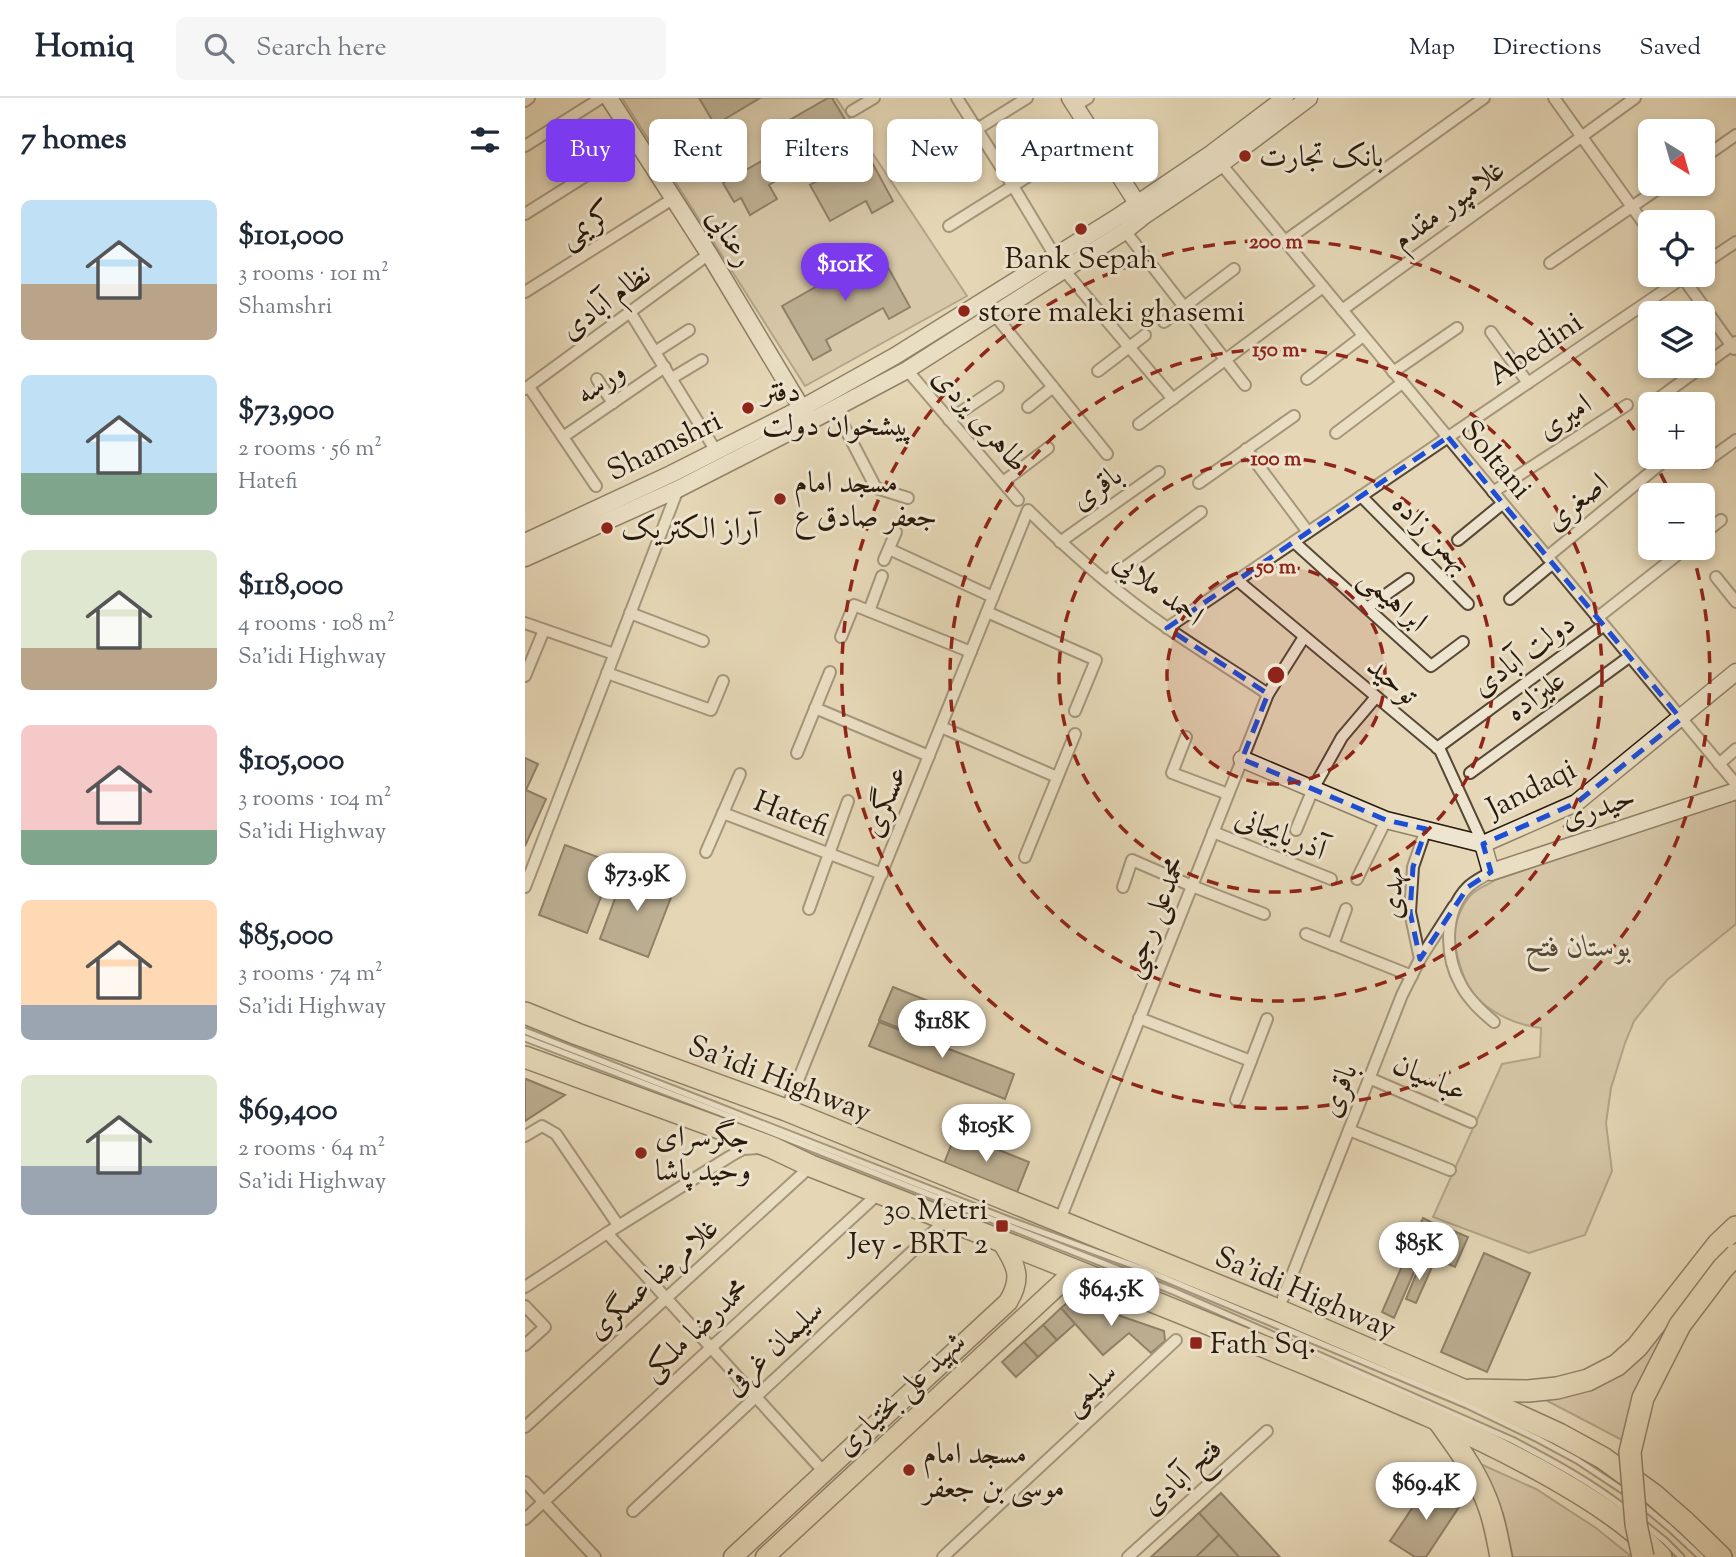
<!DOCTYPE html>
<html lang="en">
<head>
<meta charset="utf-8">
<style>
	body { margin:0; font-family:"Sorts Mill Goudy",Amiri,serif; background:#f6f6f7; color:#1f2937; height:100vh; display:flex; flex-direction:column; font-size:26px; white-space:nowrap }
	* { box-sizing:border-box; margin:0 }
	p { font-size:23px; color:#747a83 }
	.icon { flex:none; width:38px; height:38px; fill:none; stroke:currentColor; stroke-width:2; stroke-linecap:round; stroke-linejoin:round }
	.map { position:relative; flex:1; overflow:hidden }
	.panel { display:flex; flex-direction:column; background:#fff; width:525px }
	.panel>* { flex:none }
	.guide { position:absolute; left:21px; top:21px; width:665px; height:63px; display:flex; gap:14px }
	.needle { width:46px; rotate:143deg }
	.fabs { position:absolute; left:1113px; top:21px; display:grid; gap:14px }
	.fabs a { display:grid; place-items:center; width:77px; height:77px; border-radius:10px; background:#fff; box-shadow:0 4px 10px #0003; font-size:35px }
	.price { position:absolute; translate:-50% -60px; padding:0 16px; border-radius:24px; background:#fff; color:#222; font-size:23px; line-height:46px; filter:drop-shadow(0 2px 4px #0008) }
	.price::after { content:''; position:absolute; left:50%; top:42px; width:21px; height:16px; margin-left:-10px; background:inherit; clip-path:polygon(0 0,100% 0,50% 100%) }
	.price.on { background:#7c3aed; color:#fff }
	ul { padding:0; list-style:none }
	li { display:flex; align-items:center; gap:21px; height:175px; padding:0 21px }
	li span { display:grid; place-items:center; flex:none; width:196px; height:140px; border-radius:10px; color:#555 }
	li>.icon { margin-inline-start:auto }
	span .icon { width:84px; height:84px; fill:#fffc; stroke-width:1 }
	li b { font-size:30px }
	h2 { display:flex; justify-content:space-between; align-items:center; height:84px; padding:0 21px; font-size:30px }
	.chip { padding:0 24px; border-radius:10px; background:#fff; box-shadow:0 4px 10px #0003; font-size:24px; line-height:63px }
	.chip.on { background:#7c3aed; color:#fff }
	header { display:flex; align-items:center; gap:42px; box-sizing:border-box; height:98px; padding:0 35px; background:#fff; border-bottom:2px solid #e0e1e3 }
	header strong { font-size:33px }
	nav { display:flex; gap:38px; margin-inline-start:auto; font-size:24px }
	.search { width:490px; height:63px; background:#f6f6f7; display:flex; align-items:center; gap:18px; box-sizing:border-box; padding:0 24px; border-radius:10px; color:#747a83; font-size:26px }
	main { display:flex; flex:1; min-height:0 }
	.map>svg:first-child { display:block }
</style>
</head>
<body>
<header>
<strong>Homiq</strong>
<div class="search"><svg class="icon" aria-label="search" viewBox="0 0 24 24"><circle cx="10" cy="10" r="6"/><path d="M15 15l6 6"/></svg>Search here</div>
<nav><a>Map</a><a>Directions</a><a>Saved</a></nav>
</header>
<main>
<section class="panel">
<h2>7 homes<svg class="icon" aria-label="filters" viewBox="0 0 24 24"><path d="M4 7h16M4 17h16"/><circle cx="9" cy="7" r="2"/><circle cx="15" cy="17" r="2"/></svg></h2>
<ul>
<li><span style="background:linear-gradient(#bfe0f5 60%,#b9a48a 0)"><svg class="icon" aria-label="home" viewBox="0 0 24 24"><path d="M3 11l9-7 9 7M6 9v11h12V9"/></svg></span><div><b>$101,000</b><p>3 rooms · 101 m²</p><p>Shamshri</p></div></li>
<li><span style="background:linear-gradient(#bfe0f5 70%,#7fa58c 0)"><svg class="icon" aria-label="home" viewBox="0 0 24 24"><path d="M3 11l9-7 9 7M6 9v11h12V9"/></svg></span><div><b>$73,900</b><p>2 rooms · 56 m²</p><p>Hatefi</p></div></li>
<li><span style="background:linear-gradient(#dfe7d0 70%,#b9a48a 0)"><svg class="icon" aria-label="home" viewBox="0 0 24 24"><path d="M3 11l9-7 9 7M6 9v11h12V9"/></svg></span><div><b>$118,000</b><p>4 rooms · 108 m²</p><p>Sa'idi Highway</p></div></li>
<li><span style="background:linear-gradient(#f6c9c9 75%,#7fa58c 0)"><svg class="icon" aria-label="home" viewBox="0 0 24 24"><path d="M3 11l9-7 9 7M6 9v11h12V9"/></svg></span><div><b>$105,000</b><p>3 rooms · 104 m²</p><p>Sa'idi Highway</p></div></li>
<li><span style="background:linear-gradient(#ffd9b3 75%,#9aa5b1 0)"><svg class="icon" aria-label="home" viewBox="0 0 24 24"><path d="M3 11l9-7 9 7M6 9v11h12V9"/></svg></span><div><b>$85,000</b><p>3 rooms · 74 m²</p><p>Sa'idi Highway</p></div></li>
<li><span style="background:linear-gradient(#dfe7d0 65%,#9aa5b1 0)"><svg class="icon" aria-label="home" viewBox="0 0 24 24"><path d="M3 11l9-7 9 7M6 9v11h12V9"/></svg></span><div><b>$69,400</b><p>2 rooms · 64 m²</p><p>Sa'idi Highway</p></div></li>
</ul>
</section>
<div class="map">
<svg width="1211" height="1459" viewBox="0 0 1211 1459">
	<rect width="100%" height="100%" fill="#e5d7b7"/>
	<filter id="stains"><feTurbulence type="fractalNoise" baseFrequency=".00286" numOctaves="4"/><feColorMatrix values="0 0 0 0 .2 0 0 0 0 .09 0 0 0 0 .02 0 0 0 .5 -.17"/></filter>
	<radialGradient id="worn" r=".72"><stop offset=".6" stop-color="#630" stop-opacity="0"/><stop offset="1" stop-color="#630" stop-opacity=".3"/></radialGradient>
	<g fill="#c5b79a" stroke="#766852" stroke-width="2">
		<polygon points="97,0 311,0 442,198 280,288"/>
		<path d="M1211,702V826L1142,882L1109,923L1100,945L1086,990L1081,1025L1087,1073L1060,1137L1004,1155L908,1119L977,966L1015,959L1016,930C993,927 970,917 953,901C938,887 928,850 930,830C932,819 939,804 947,796C953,790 963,787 970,782Z"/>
		<polygon points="1160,1199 1106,1308 1097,1342 1013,1298 1048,1294"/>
		<polygon points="951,1364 1011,1391 1071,1430 1107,1459 988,1459 978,1415"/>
	</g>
	<g fill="#8a7c64" stroke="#28190a" stroke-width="2">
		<polygon points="174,0 235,0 190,27"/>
		<polygon points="303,0 307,0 324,28 266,62 249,31"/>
		<polygon points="342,55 368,103 347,115 341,103 305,123 285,87"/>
		<polygon points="242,60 254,81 244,87 252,101 225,117 216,100 209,104 198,85"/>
		<polygon points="354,153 385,209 364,221 358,210 301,242 306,252 288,262 257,208"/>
		<polygon points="0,660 13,666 1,692 21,701 0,748"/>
		<polygon points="40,747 89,765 62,835 14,817"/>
		<polygon points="101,771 150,789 123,859 75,841"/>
		<polygon points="368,889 421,910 407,943 354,922"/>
		<polygon points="354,924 489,976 480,1001 344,948"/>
		<polygon points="1,981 40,997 0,1023 0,982"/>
		<polygon points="431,1035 504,1064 491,1097 418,1068"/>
		<polygon points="898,1120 910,1126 869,1220 857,1214"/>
		<polygon points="912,1126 943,1139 930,1169 899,1155"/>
		<polygon points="959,1155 1005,1175 962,1274 916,1254"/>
		<polygon points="896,1164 907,1169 891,1205 881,1201"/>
		<polygon points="542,1205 561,1206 639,1233 640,1243 626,1255 604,1235 578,1257 536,1210"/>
		<polygon points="536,1210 550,1226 532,1242 518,1227"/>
		<polygon points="518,1227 532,1242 513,1259 499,1244"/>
		<polygon points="499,1244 513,1259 491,1279 477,1264"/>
		<polygon points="904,1385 936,1406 901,1459 890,1459 865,1443"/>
		<polygon points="696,1395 755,1459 714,1459 674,1415"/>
		<polygon points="674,1415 694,1437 671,1459 626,1459"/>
		<polygon points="694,1437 714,1459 671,1459"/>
	</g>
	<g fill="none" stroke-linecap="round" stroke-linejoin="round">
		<defs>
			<g id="lane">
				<polyline points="0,933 484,1122 618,1171 942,1307 1013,1341 1052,1362 1102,1395"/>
				<path d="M0,940L238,1031L648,1193L987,1342C1027,1363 1068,1385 1103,1413"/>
				<polyline points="1115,1405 1145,1430 1176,1459"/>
				<polyline points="1119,1426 1140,1443 1156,1459"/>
			</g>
			<g id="street">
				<polyline points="432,0 488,88 530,158"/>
				<polyline points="1029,0 1125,134"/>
				<polyline points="0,3 4,0"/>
				<polyline points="550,8 563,0"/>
				<polyline points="327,13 349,0"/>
				<polyline points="0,48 76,0"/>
				<polyline points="1178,60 1211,37"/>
				<polyline points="696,66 1211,686"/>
				<polyline points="385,73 502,0"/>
				<polyline points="0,116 113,45"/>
				<polyline points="424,128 545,52"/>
				<polyline points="600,133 720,287"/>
				<polyline points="760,143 959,0"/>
				<polyline points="1025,165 1140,86"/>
				<polyline points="1178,166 1211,144"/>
				<polyline points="539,172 648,301"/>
				<polyline points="1156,177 1209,251"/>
				<polyline points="0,194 149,100"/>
				<polyline points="817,212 1110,0"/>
				<polyline points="105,214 191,353"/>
				<polyline points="469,216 582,356"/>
				<polyline points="639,224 709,171"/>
				<polyline points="966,234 1003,285"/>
				<polyline points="130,254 164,232"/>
				<polyline points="382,272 493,402"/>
				<polyline points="573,273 620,237"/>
				<polyline points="868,274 932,230"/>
				<polyline points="147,280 177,262"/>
				<polyline points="72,281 88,305"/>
				<polyline points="782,281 838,238"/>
				<polyline points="4,289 71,388"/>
				<polyline points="0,291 184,156"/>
				<polyline points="1130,303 1211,244"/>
				<polyline points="503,309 528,289"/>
				<polyline points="310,311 351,390 383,400"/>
				<polyline points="424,322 473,289"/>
				<polyline points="614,326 798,189"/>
				<polyline points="811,335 877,285"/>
				<polyline points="38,339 140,269"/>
				<polyline points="721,351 783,434"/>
				<polyline points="1179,365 1211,342"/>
				<polyline points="478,384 523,350"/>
				<polyline points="674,385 769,318"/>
				<polyline points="968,394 1102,307"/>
				<polyline points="836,398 943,506"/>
				<polyline points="1178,436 1196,422"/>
				<polyline points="933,442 977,406"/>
				<polyline points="535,444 634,374"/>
				<polyline points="769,444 906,568 938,544"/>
				<polyline points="364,451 468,499"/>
				<polyline points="1022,459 1144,359"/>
				<polyline points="359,462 371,434"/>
				<polyline points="1191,479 1211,504"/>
				<polyline points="712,482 915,652 958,746"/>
				<polyline points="581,483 676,414"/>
				<polyline points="985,501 1027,466"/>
				<polyline points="842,510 883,481"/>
				<polyline points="344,513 357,478"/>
				<polyline points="462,514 571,562 550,613"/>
				<polyline points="105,515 178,543"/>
				<polyline points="1072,520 1161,450"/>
				<polyline points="0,525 89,556"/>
				<polyline points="642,530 1162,177"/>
				<polyline points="316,539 329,507 446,554"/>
				<polyline points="82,575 186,612 198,583"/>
				<polyline points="0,578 19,532"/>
				<polyline points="290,610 404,658"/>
				<polyline points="416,629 532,679"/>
				<polyline points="661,639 647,675 703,696"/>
				<polyline points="912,650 1078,528"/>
				<polyline points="272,655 305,574"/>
				<polyline points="1194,666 1211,651"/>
				<polyline points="945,675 1104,559"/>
				<polyline points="198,715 357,776"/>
				<polyline points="771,732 788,691 817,639 851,599"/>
				<polyline points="688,734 806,781"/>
				<polyline points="181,754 215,676"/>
				<polyline points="500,759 550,636"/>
				<path d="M966,774C958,779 949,783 943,789C918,814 920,859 936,887C944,902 956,913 969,924"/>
				<polyline points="832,781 861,722"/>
				<polyline points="0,789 153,391"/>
				<polyline points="598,789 607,762 667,788 739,816"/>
				<polyline points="284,811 323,703"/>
				<polyline points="781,836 887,878"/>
				<polyline points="808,847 821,811"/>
				<polyline points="895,861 885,814 888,769 901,731"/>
				<polyline points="614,920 726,963"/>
				<polyline points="844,980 946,1024"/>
				<polyline points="711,1002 742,921"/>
				<path d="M261,1012L503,412C546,455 593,496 644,531C676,553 710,574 743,596"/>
				<polyline points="824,1032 925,1072"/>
				<polyline points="0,1038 17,1028 31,1036 93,1127"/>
				<polyline points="534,1124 743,596 779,539"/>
				<polyline points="82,1135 299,1374"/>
				<polyline points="0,1189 82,1135 204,1059 218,1051 234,1050"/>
				<polyline points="758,1200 877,897 895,861 929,808"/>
				<polyline points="0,1208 20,1229 0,1247"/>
				<polyline points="0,1329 286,1068"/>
				<polyline points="0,1384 70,1459"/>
				<polyline points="108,1413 421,1122"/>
				<polyline points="0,1421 354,1095"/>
				<polyline points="418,1459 651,1242"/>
				<polyline points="603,1459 742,1333"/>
			</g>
			<g id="secondary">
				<polyline points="84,0 184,156 282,319"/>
				<polyline points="545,0 617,113"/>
				<polyline points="0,444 146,376 277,310 370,258 591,120 687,55 760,0"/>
				<polyline points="0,460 153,391 284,324 382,272 600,133 620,117 696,66 784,0"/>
				<polyline points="717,661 861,722 958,746 1051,705 1211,574"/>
				<polyline points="958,746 966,774 1211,693"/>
			</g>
			<g id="primary">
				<path d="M208,1459L483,1204C499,1178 490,1166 476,1143"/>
				<polyline points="240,1459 549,1173"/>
			</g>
			<g id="highway">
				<polyline points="0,915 52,936 261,1012 753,1212 938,1292 1034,1336 1078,1360 1129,1397 1161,1425 1196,1459"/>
				<path d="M0,959L246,1049L286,1068C449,1132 612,1196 774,1263C856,1297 938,1330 1016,1373C1059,1397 1102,1423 1136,1459"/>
				<polyline points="946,1292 1003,1293 1032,1290 1063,1282 1092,1267 1112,1249 1193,1146 1211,1129"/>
				<path d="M913,1322C930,1346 948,1369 959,1396C968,1416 972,1438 976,1459"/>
			</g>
		</defs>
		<use href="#lane" stroke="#574835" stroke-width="9"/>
		<use href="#street" stroke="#574835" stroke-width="14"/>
		<use href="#secondary" stroke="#28190a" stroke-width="19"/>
		<use href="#primary" stroke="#28190a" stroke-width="21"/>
		<use href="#highway" stroke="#28190a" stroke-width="24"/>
		<use href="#lane" stroke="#eee5d0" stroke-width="5"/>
		<use href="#street" stroke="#eee5d0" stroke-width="10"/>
		<use href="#secondary" stroke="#eee5d0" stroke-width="16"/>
		<use href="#primary" stroke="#e5d7b7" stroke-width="18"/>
		<use href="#highway" stroke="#e5d7b7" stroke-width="21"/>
		<defs>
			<polyline id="highway-bridge" points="1118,1459 1111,1426 1105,1354 1118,1300 1155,1227 1198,1170 1211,1157"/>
		</defs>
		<use href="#highway-bridge" stroke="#28190a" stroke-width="24" stroke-linecap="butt"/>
		<use href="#highway-bridge" stroke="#e5d7b7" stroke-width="21"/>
	</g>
	<path d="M0 0H1211V1459H0ZM923,339L1156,621L1051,705L958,746L966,774L943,789L895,861L885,814L888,769L901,731L861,722L717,661L743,596L642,530Z" fill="#e5d7b7" fill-opacity=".55" fill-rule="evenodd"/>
	<path fill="none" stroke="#1d4ed8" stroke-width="5" stroke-dasharray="14 9" stroke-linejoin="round" d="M923,339L1156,621L1051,705L958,746L966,774L943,789L895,861L885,814L888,769L901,731L861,722L717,661L743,596L642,530Z"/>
	<circle cx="751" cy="577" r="109" fill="#8f2418" fill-opacity=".12"/>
	<g fill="none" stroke="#8f2418" stroke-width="3.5" stroke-dasharray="12 9">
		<circle cx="751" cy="577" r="109"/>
		<circle cx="751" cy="577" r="217"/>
		<circle cx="751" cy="577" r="326"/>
		<path d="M1166 450A434 434 0 1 1 1146 397"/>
	</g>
	<g fill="#8f2418" stroke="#eee5d0" stroke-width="2.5">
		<circle cx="720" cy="58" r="7"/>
		<circle cx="556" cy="131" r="7"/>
		<circle cx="439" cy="213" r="7"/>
		<circle cx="223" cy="310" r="7"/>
		<circle cx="255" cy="401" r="7"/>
		<circle cx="82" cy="430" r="7"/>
		<circle cx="116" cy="1055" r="7"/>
		<rect x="470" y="1121" width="14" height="14" rx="3.5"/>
		<rect x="664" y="1238" width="14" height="14" rx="3.5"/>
		<circle cx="384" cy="1372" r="7"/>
	</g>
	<g text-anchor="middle" stroke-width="6" stroke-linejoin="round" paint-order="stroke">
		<g font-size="30" fill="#28190a" stroke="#eee5d0" text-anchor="start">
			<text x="734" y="68">بانک تجارت</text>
			<text x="556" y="170" text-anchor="middle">Bank Sepah</text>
			<text x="453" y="223">store maleki ghasemi</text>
			<text x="237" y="303">دفتر<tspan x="237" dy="34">پیشخوان دولت</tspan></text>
			<text x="269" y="394">مسجد امام<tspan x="269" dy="34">جعفر صادق ع</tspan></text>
			<text x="96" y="440">آراز الکتریک</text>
			<text x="130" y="1048">جگرسرای<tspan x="130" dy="34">وحید پاشا</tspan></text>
			<text x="463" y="1121" text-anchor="end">30 Metri<tspan x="463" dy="34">Jey - BRT 2</tspan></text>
			<text x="685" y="1255">Fath Sq.</text>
			<text x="398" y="1365">مسجد امام<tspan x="398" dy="34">موسی بن جعفر</tspan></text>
		</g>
		<g font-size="30" fill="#28190a" stroke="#eee5d0">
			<text transform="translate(923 106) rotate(-36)" y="10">غلامپور مقدم</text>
			<text transform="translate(61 126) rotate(-32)" y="10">کریمی</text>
			<text transform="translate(206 139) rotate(58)" y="10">رعنایی</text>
			<text transform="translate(80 203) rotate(-37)" y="10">نظام آبادی</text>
			<text transform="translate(1010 250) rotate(-34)" y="10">Abedini</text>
			<text transform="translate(75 284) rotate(-34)" y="10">ورسه</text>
			<text transform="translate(1039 318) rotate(-33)" y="10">امیری</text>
			<text transform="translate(456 321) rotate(49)" y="10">طاهری یزدی</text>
			<text transform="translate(139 347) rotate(-26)" y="10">Shamshri</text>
			<text transform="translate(972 361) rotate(50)" y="10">Soltani</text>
			<text transform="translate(571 389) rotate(-35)" y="10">باقری</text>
			<text transform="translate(1051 403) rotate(-39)" y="10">اصغری</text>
			<text transform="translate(907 435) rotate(45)" y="10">بهمن زاده</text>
			<text transform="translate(634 490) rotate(37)" y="10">احمد ملایی</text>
			<text transform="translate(869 501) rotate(42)" y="10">ابراهیمی</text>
			<text transform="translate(998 556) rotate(-36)" y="10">دولت آبادی</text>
			<text transform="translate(868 582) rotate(40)" y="10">توحید</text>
			<text transform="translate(1010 597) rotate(-36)" y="10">علیزاده</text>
			<text transform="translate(1006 690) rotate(-27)" y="10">Jandaqi</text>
			<text transform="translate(359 703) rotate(-68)" y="10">عسگری</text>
			<text transform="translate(1073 709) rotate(-18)" y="10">حیدری</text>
			<text transform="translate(267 715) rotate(21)" y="10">Hatefi</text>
			<text transform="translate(756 735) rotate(22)" y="10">آذربایجانی</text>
			<text transform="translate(867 795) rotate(-88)" y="10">مهدی</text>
			<text transform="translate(628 819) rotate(-68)" y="10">محمدعلی رجبی</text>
			<text transform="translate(905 979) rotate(24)" y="10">عباسیان</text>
			<text transform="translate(255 980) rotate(21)" y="10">Sa'idi Highway</text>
			<text transform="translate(813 992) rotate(-68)" y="10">باقری</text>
			<text transform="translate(127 1180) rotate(-42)" y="10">غلامرضا عسگری</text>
			<text transform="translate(781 1194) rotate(23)" y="10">Sa'idi Highway</text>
			<text transform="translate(170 1231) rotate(-43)" y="10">محمدرضا ملکی</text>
			<text transform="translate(248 1249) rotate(-43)" y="10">سلیمان غرقی</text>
			<text transform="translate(564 1290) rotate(-43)" y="10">سلیمی</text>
			<text transform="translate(375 1295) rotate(-43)" y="10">شهید علی بختیاری</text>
			<text transform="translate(656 1378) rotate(-42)" y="10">فتح آبادی</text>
		</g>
		<g font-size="30" font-style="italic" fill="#574835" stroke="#eee5d0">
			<text x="1053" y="858">بوستان فتح</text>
		</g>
	</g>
	<circle cx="751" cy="577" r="10" fill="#8f2418" stroke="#eee5d0" stroke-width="3.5"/>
	<g font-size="21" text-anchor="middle" font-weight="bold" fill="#8f2418" stroke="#eee5d0" stroke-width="6" stroke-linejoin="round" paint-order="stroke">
		<text x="751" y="150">200 m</text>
		<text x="751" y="258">150 m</text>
		<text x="751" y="367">100 m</text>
		<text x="751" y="475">50 m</text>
	</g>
	<rect width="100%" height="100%" filter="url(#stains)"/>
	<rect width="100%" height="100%" fill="url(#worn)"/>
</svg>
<div class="fabs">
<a><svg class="needle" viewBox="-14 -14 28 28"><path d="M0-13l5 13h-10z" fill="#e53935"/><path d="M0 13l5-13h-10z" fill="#747a83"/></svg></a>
<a><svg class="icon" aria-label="locate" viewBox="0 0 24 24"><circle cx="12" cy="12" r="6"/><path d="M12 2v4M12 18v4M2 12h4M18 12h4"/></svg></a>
<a><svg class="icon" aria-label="layers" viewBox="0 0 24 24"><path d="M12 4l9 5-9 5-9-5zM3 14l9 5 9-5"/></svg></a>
<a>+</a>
<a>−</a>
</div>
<b class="price on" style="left:320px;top:205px">$101K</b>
<b class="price" style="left:112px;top:815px">$73.9K</b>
<b class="price" style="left:417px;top:962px">$118K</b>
<b class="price" style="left:461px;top:1066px">$105K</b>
<b class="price" style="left:894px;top:1184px">$85K</b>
<b class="price" style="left:586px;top:1230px">$64.5K</b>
<b class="price" style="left:901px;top:1424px">$69.4K</b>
<div class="guide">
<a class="chip on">Buy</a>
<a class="chip">Rent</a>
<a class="chip">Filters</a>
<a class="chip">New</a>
<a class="chip">Apartment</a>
</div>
</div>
</main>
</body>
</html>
